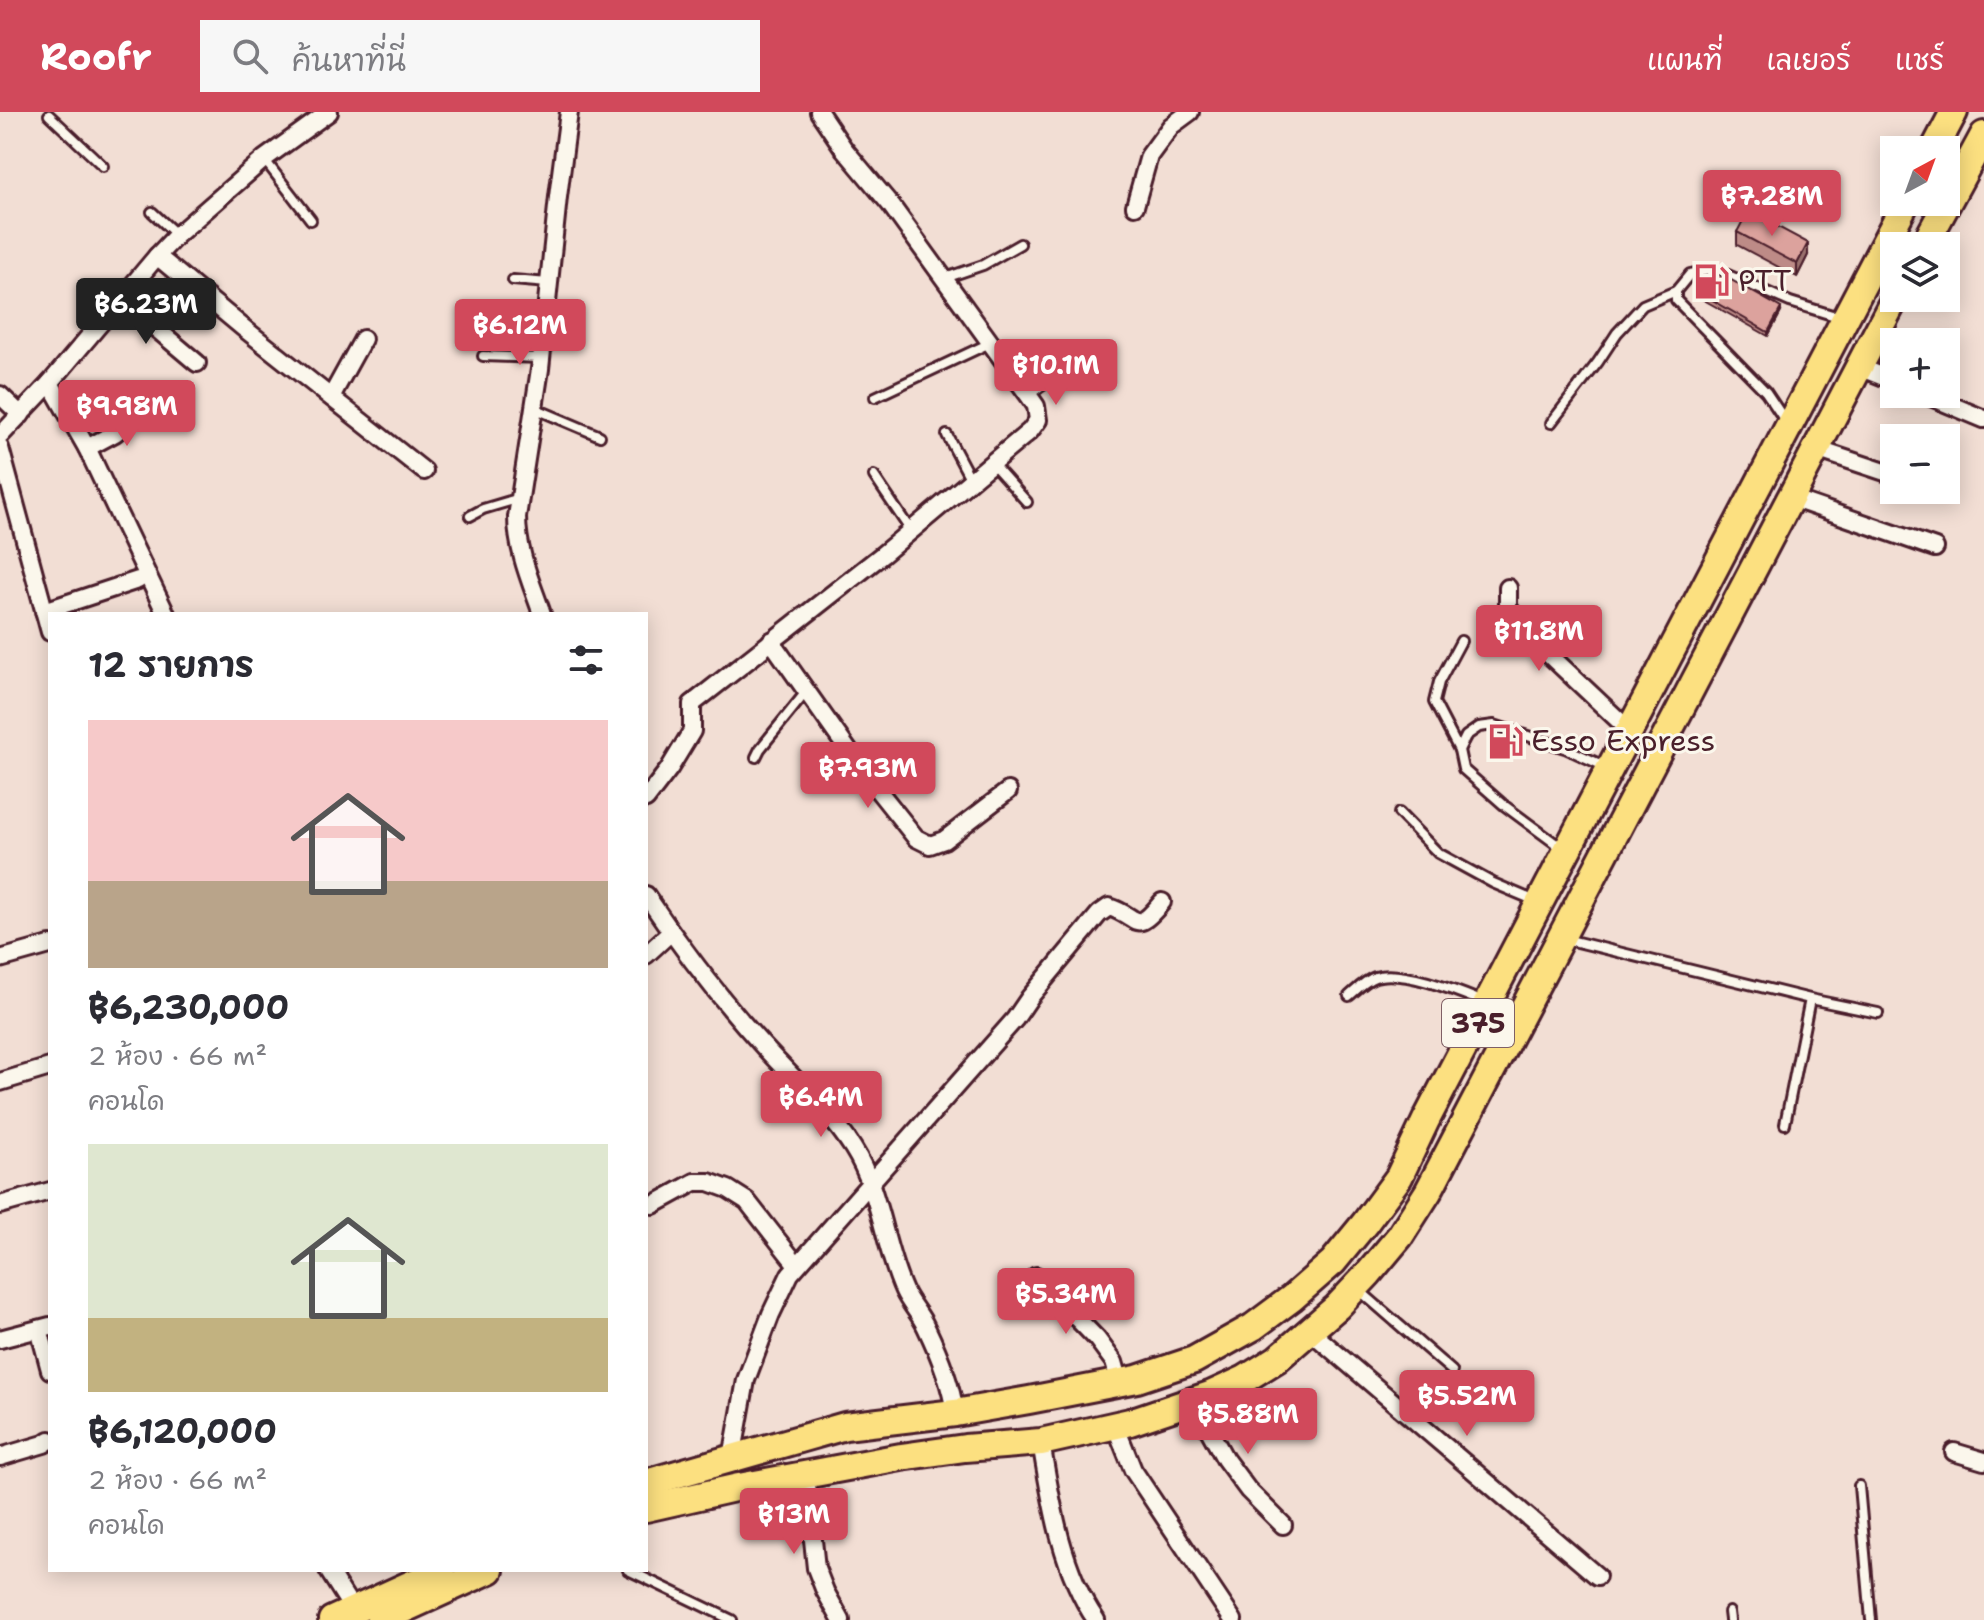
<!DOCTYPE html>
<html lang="th">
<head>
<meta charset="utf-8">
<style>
	body { margin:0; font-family:"Shantell Sans","Playpen Sans Thai",sans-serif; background:#f7f7f7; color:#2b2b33; height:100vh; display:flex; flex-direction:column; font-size:30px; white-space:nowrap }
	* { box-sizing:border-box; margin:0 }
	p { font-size:26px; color:#7c7c81 }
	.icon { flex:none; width:44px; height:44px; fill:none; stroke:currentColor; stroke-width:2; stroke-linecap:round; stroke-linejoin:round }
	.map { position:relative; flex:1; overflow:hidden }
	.panel { position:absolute; left:48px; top:500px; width:600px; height:960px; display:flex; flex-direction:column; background:#fff; border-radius:0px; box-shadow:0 4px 20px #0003 }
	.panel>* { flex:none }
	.needle { width:52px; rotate:41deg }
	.tools { position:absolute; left:1880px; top:24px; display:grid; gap:16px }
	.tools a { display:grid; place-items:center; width:80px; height:80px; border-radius:0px; background:#fff; box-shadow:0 4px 20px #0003; font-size:40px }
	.price { position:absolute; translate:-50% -68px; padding:0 18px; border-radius:8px; background:#d1495b; color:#fff; font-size:26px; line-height:52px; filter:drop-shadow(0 2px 4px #0008) }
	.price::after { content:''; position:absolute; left:50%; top:48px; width:24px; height:18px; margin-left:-12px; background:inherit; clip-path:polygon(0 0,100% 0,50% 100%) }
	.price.current { background:#222; color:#fff }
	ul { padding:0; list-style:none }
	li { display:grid; align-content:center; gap:16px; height:424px; padding:0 40px }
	li span { display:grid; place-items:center; height:248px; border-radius:0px; color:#555 }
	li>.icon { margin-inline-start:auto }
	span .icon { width:144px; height:144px; fill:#fffc; stroke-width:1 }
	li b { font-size:34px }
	h2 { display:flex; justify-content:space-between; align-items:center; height:96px; padding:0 40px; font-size:34px }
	header { display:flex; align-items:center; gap:48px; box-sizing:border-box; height:112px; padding:0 40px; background:#d1495b; color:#fff }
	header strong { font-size:38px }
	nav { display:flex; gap:44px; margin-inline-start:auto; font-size:28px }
	.search { width:560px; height:72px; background:#f7f7f7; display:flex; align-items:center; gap:20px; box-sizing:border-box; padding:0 28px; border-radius:0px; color:#7c7c81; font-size:30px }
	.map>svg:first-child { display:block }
</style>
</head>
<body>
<header>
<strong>Roofr</strong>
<div class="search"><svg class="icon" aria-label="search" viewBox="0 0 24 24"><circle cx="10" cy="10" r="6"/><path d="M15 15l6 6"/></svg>ค้นหาที่นี่</div>
<nav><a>แผนที่</a><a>เลเยอร์</a><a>แชร์</a></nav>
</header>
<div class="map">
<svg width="1984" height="1508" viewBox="0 0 1984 1508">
	<rect width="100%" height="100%" fill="#f2ded4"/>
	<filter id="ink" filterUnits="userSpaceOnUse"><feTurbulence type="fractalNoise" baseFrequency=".0125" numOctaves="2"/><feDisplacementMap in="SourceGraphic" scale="16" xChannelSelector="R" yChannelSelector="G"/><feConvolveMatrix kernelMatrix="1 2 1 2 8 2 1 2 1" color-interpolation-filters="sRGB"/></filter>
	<g filter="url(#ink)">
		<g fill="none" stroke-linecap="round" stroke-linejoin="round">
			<defs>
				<g id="lane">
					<polyline points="49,3 103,54"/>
					<polyline points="264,47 311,108"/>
					<polyline points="152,100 177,123"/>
					<polyline points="945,166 983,153 1020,132"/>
					<polyline points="513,168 548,171"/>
					<polyline points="498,213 544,217"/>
					<polyline points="483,244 541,246"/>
					<polyline points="1029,283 1074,250"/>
					<polyline points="875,285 990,231"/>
					<polyline points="534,296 600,324"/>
					<polyline points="1786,310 1766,280 1676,188 1676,179 1690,162 1714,157 1790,190 1832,203 1843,202"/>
					<polyline points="1551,311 1598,250 1617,221 1643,193 1676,179"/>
					<polyline points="947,323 971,368"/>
					<polyline points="992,351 1027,390"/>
					<polyline points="874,364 911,419"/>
					<polyline points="470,404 483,397 520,386"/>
					<polyline points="1459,638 1434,590 1439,570 1461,529"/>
					<polyline points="756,645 760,637 806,580"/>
					<polyline points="1399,701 1438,741 1493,771 1538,790"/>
					<polyline points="1563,737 1505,694 1463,657 1459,638 1466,624 1479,615 1494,613 1565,636 1606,655"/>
					<polyline points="1565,827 1810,887 1878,901"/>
					<path d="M1349,884C1356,878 1366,868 1375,865C1401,857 1457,879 1481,889"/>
					<polyline points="1785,1012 1810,887"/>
					<polyline points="1359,1178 1452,1259"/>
					<polyline points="1859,1374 1871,1508"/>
					<polyline points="628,1458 732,1508"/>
					<polyline points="1729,1500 1730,1508"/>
				</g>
				<g id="street">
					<polyline points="1135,94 1149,44 1171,14 1190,0"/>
					<polyline points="157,144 246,218 424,359"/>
					<polyline points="121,187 197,251"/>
					<polyline points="1859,255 1894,269"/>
					<polyline points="50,271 87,336 166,502"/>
					<polyline points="1924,282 1984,307"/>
					<polyline points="0,283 21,303"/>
					<polyline points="331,285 363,227"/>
					<polyline points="0,324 50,271 157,144 177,123 264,47 329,0"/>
					<polyline points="0,336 50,520"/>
					<polyline points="87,336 115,321 140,299"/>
					<polyline points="1816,337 1894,363"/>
					<polyline points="1791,386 1935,436"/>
					<polyline points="1508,476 1508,495 1525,520 1630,619"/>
					<polyline points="44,499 138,468"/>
					<path d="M542,502C531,470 517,439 517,405L540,257L558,85L569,0"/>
					<polyline points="771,529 865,662 916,726 930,733 944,728 1008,679"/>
					<polyline points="646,687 669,657 692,619 692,592 882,443 1030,319 1038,308 1036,294 1029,284 890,92 844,37 819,0"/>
					<path d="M646,783C682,837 721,888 765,936C795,969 829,998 853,1036C881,1080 883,1133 904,1179C910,1192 920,1202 926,1215C939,1242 951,1272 955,1301"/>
					<polyline points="646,843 671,820"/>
					<polyline points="0,847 50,833"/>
					<polyline points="0,970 50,955"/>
					<polyline points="0,1093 50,1079"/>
					<polyline points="653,1093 695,1070 709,1070 728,1077 747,1089 797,1153"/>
					<polyline points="1036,1164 1097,1227 1114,1250 1120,1271"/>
					<polyline points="39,1217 50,1258"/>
					<polyline points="1310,1219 1597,1464"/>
					<polyline points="0,1227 50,1214"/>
					<polyline points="1193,1289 1225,1347 1248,1378 1283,1413"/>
					<polyline points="1115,1313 1133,1358 1233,1508"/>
					<path d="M1041,1330C1051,1390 1061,1457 1096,1508"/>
					<polyline points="1954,1340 1984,1349"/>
					<polyline points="0,1345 44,1332 50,1328"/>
					<path d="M732,1346L746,1268L771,1202L790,1162L1015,907L1030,885L1099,802L1109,795C1140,805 1134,824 1162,790"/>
					<polyline points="806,1363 816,1456 825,1479 841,1508"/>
					<polyline points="328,1458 357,1504"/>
				</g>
				<g id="primary">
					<polyline points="1934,38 1954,0"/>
					<polyline points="1924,134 1984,23"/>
					<polyline points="646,1371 845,1314 955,1301 1029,1288 1137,1267 1194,1248 1253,1215 1292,1186 1333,1150 1365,1111 1399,1065 1426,1008 1906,90"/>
					<polyline points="646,1396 739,1375 901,1345 965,1336 1041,1330 1130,1310 1210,1283 1245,1267 1277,1247 1337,1195 1369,1161 1400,1124 1428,1080 1895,186"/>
					<polyline points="332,1508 442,1458"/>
					<polyline points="380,1508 490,1458"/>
				</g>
			</defs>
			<use href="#lane" stroke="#4a1f2b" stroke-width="14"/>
			<use href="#street" stroke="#4a1f2b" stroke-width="22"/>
			<use href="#primary" stroke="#4a1f2b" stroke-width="32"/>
			<use href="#lane" stroke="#fbf7ec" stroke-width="8"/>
			<use href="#street" stroke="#fbf7ec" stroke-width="16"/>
			<use href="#primary" stroke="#fce080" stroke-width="26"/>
		</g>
		<g fill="#bd8b87" stroke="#4a1f2b" stroke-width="2">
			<polygon points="1737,120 1808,143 1797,165 1737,133"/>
			<polygon points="1702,182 1781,200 1768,224 1702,187"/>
		</g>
		<g fill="#9a716e" stroke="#4a1f2b" stroke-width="2">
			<polygon points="1808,131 1808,143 1797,165 1797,152"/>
			<polygon points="1781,196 1781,200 1768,224 1768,220"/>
		</g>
		<g fill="#dca29d" stroke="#4a1f2b" stroke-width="2">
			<polygon points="1748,99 1808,131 1797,152 1737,120"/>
			<polygon points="1714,161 1731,168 1781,196 1768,220 1702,182"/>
		</g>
	</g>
	<defs>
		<symbol id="fuel-bare" viewBox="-9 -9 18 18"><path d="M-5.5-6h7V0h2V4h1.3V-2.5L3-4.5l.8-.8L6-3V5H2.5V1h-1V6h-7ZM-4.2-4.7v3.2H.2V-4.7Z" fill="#d1495b" stroke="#fbf7ec" stroke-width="2.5" paint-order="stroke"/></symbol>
	</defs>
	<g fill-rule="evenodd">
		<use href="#fuel-bare" x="1686" y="144" width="51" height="51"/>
		<use href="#fuel-bare" x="1480" y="604" width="51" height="51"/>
	</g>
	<g text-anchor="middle" stroke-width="6" stroke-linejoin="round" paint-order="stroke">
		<rect fill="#fbf7ec" stroke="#7f6065" stroke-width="2" x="1442" y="887" width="72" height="48" rx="6"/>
		<g font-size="28" font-weight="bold" fill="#4a1f2b">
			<text x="1478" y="921">375</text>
		</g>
		<g font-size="30" fill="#4a1f2b" stroke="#fbf7ec" text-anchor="start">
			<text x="1738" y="179">PTT</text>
			<text x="1531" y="639">Esso Express</text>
		</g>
	</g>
</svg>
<div class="tools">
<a><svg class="needle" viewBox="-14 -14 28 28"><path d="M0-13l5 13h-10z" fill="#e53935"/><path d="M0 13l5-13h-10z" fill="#7c7c81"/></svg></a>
<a><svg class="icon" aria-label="layers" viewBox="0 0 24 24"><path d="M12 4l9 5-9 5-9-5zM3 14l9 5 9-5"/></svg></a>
<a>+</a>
<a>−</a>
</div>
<b class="price" style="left:1772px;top:126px">฿7.28M</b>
<b class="price current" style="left:146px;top:234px">฿6.23M</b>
<b class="price" style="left:520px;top:255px">฿6.12M</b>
<b class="price" style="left:1056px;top:295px">฿10.1M</b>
<b class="price" style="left:127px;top:336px">฿9.98M</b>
<b class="price" style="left:1539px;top:561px">฿11.8M</b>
<b class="price" style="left:868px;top:698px">฿7.93M</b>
<b class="price" style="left:821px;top:1027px">฿6.4M</b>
<b class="price" style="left:1066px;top:1224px">฿5.34M</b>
<b class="price" style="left:1467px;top:1326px">฿5.52M</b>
<b class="price" style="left:1248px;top:1344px">฿5.88M</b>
<b class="price" style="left:794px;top:1444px">฿13M</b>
<section class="panel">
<h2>12 รายการ<svg class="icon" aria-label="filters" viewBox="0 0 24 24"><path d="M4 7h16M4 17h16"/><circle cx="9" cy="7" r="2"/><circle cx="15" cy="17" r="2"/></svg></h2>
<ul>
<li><span style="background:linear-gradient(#f6c9c9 65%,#b9a48a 0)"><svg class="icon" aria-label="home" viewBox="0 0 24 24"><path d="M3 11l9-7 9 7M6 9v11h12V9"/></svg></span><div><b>฿6,230,000</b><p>2 ห้อง · 66 m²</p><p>คอนโด</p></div></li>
<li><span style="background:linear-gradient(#dfe7d0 70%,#c2b280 0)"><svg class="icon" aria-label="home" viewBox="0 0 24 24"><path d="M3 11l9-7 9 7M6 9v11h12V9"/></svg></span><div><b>฿6,120,000</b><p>2 ห้อง · 66 m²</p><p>คอนโด</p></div></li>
</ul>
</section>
</div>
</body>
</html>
